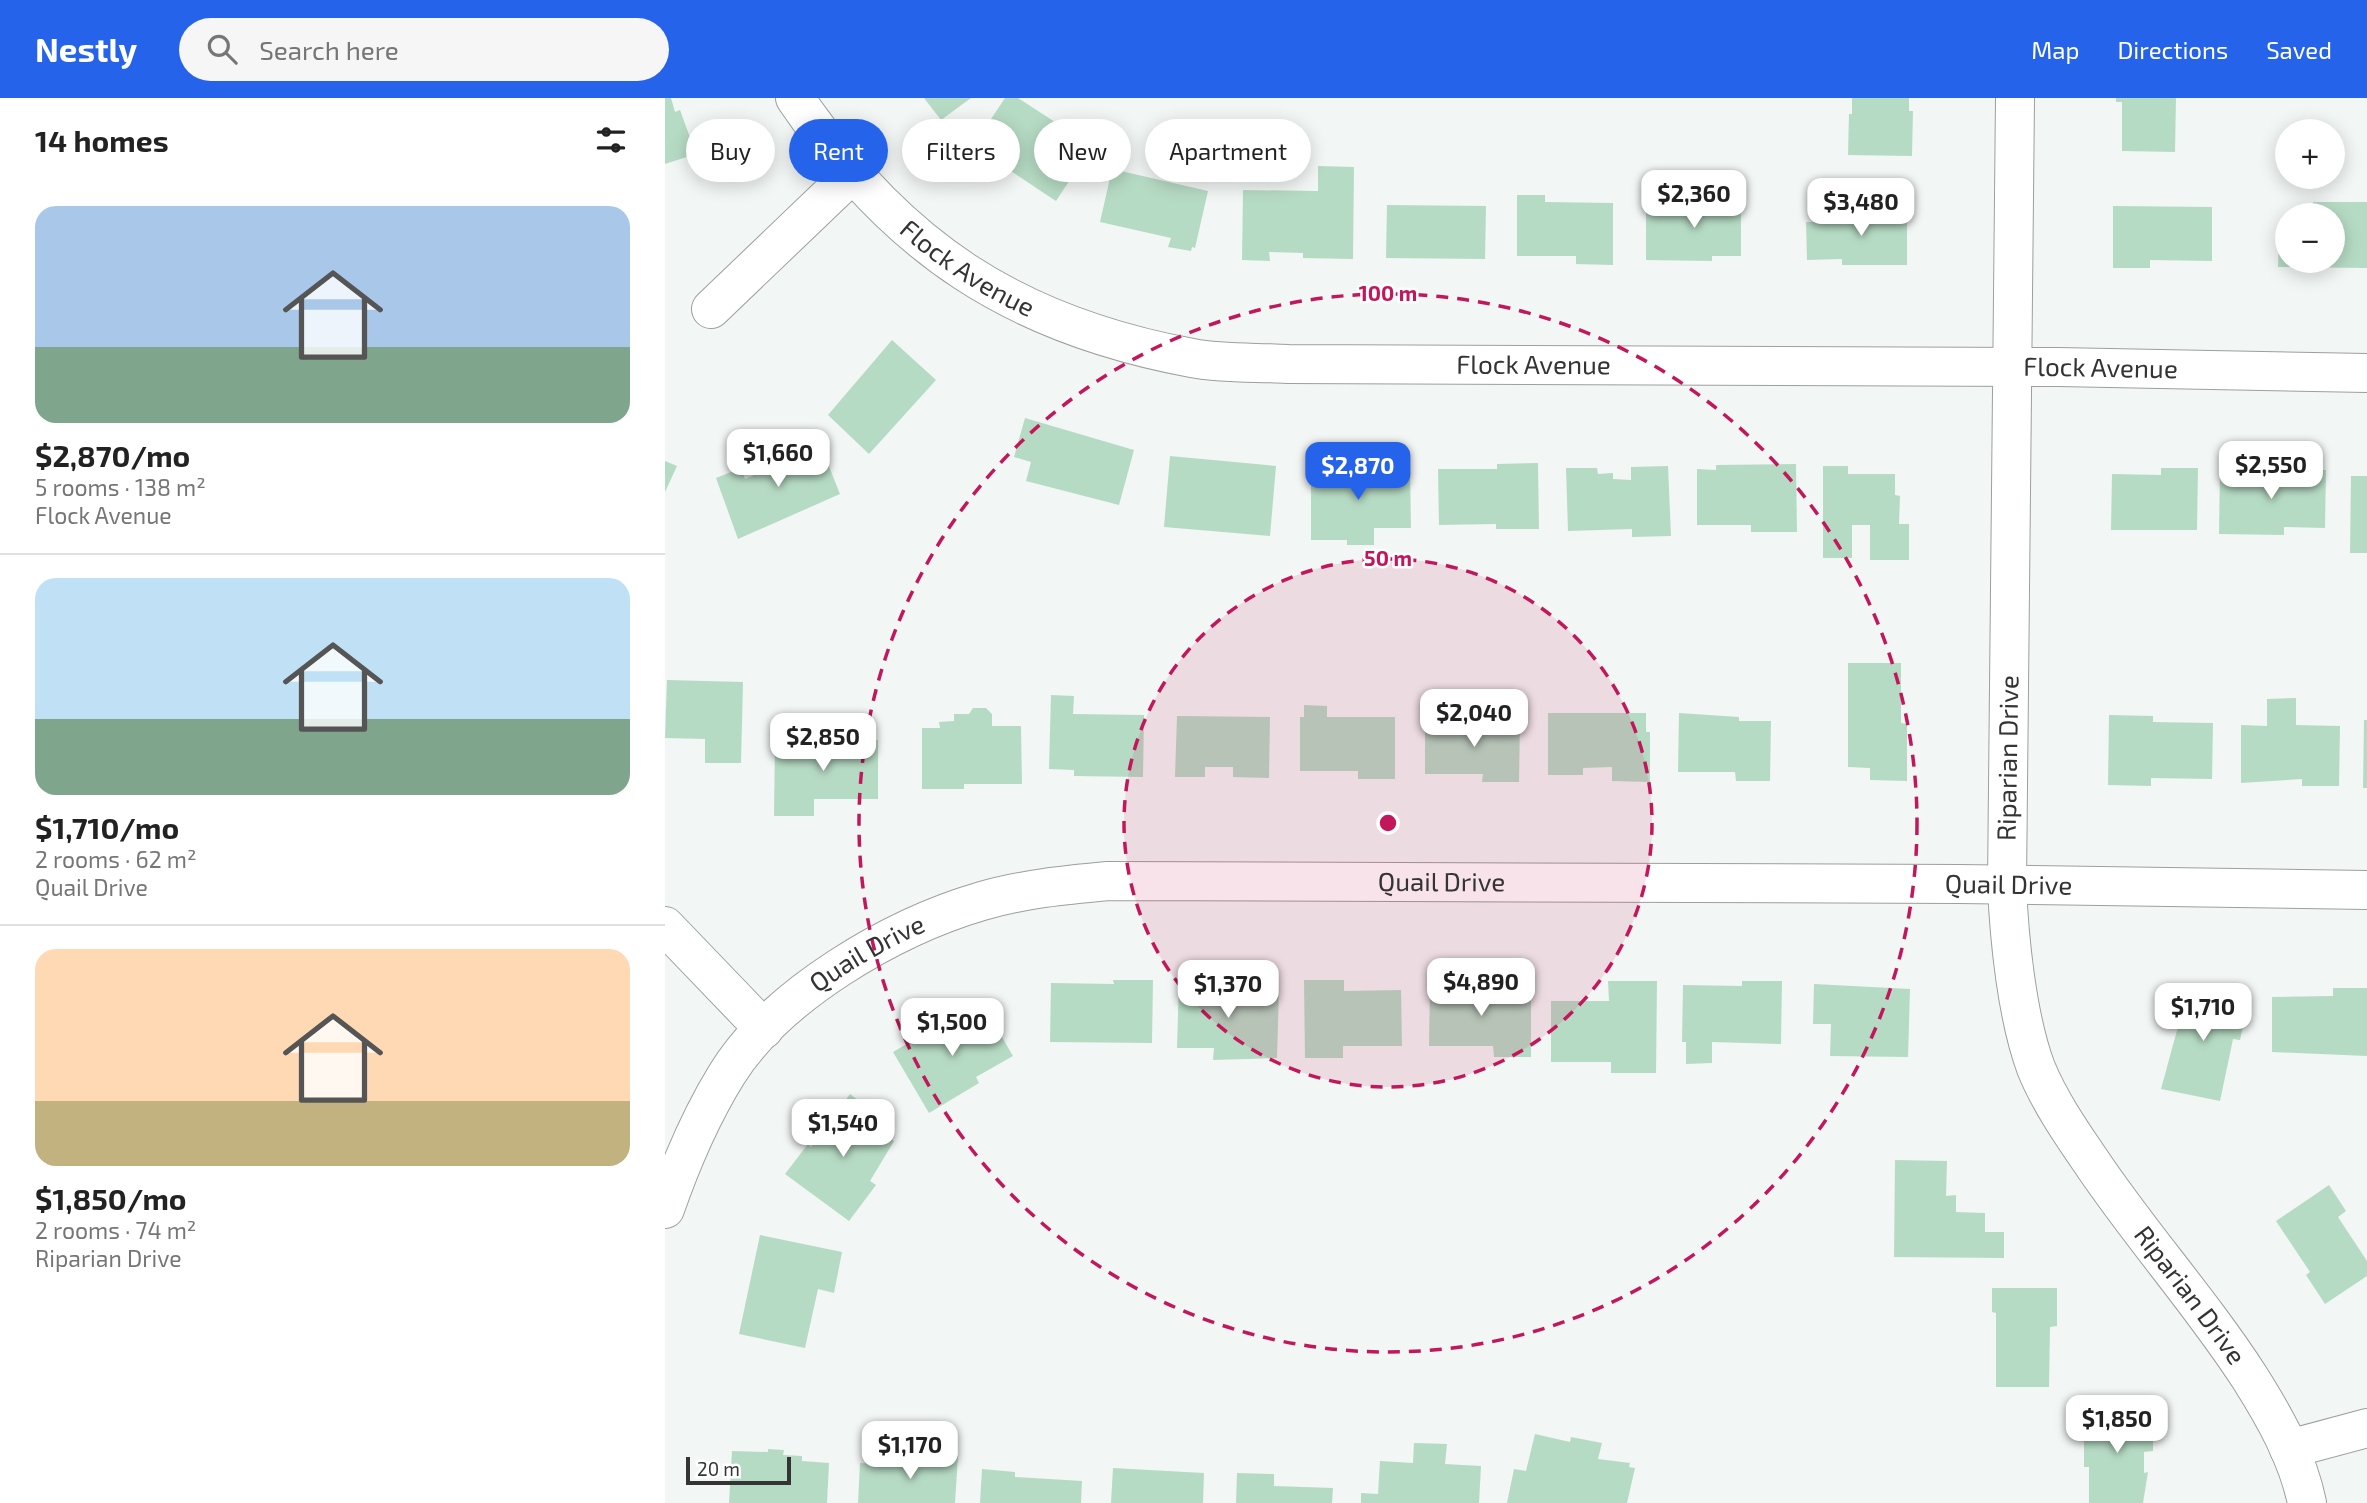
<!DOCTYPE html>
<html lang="en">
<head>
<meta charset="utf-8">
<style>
	body { margin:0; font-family:"Exo 2",sans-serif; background:#f6f6f6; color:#222; height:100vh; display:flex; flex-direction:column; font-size:26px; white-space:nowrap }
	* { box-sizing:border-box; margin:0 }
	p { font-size:23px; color:#767676 }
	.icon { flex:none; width:38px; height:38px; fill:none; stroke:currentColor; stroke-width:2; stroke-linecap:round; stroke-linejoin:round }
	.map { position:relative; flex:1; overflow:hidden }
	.drawer { display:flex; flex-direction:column; background:#fff; width:665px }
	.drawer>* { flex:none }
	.hud { position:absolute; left:21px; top:21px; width:665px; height:63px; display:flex; gap:14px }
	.tools { position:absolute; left:1610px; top:21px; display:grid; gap:14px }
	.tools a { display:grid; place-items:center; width:70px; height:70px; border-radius:50%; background:#fff; box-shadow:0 4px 18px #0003; font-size:35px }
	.scale { position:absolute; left:21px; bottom:18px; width:105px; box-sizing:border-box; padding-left:7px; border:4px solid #333433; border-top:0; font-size:19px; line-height:24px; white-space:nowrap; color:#333433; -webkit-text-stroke:5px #fff; paint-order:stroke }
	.price { position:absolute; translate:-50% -60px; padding:0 16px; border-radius:14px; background:#fff; color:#222; font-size:23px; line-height:46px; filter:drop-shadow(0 2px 4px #0008) }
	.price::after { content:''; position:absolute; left:50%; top:42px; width:21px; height:16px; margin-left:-10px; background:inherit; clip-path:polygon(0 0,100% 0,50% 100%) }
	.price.active { background:#2563eb; color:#fff }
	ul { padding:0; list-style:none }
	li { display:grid; align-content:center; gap:14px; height:371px; padding:0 35px }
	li+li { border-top:2px solid #e0e0e0 }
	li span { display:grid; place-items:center; height:217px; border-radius:21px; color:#555 }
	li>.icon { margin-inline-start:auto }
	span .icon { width:126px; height:126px; fill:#fffc; stroke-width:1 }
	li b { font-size:30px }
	h2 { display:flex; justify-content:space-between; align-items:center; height:84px; padding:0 35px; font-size:30px }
	.chip { padding:0 24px; border-radius:32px; background:#fff; box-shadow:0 4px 18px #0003; font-size:24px; line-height:63px }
	.chip.active { background:#2563eb; color:#fff }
	header { display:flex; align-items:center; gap:42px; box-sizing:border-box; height:98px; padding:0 35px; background:#2563eb; color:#fff }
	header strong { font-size:33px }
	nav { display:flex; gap:38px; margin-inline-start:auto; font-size:24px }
	.search { width:490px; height:63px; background:#f6f6f6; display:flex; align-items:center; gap:18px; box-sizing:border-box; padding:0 24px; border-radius:38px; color:#767676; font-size:26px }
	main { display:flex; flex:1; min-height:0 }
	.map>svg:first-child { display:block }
</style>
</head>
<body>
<header>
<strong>Nestly</strong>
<div class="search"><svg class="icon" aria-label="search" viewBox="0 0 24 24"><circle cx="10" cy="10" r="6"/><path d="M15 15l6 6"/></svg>Search here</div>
<nav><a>Map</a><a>Directions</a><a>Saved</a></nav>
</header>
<main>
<section class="drawer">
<h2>14 homes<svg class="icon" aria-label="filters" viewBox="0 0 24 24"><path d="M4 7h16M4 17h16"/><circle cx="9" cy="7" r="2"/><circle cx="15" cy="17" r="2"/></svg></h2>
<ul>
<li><span style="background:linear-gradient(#a9c7e8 65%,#7fa58c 0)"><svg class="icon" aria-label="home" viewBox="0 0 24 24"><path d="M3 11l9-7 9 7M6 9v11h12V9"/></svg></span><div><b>$2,870/mo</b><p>5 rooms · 138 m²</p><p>Flock Avenue</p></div></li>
<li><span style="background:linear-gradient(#bfe0f5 65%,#7fa58c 0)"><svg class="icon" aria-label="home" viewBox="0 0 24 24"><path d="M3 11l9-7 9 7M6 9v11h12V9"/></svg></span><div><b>$1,710/mo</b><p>2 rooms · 62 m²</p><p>Quail Drive</p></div></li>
<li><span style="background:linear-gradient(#ffd9b3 70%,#c2b280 0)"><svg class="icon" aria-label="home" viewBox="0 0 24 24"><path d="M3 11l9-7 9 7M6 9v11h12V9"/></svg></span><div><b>$1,850/mo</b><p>2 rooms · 74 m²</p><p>Riparian Drive</p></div></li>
</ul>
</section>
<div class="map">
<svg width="1702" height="1405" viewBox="0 0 1702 1405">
	<rect width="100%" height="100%" fill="#f2f6f4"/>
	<g fill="#b6dbc4">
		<polygon points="0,0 6,0 10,14 15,12 31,56 0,66"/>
		<polygon points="259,0 306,0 276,22"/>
		<polygon points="340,0 353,0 427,48 391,103 308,48"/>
		<polygon points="1187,0 1244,0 1244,13 1248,13 1247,58 1183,57 1184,16 1187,16"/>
		<polygon points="1451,0 1511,0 1510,54 1457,53 1457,4 1451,4"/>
		<polygon points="653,68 689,69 688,161 638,160 638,155 604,154 605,163 577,162 578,92 653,93"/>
		<polygon points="447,71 543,93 530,150 527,149 526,153 503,149 506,140 435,124"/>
		<polygon points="852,97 880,97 880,104 948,105 948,167 911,166 911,158 852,158"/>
		<polygon points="1009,99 1076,100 1076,158 1047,158 1047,163 981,162 981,108 1008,109"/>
		<polygon points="1648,104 1702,104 1702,170 1613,169 1614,127 1622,127 1622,163 1668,163 1668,117 1648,117"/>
		<polygon points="722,107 821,108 820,161 721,160"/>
		<polygon points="1448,108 1547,109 1547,163 1485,162 1485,170 1448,170"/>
		<polygon points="1242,110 1242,167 1177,167 1177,161 1142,162 1141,124 1177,124 1177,111"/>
		<polygon points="227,242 271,282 204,356 163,317"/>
		<polygon points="360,320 469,352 454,407 361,383 366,364 349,359"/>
		<polygon points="153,341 175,396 73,441 51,380 76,370 80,381 108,369 104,360"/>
		<polygon points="505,358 611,368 605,438 499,429"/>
		<polygon points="0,363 12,368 0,394"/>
		<polygon points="646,364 683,364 684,372 745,367 746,430 709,430 709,447 682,447 682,442 646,442"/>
		<polygon points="873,365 874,431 831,431 831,426 774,427 773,371 832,371 832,366"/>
		<polygon points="1131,366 1132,434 1086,434 1086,427 1032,427 1032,371 1051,372 1051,367"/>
		<polygon points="1003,368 1006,438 967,439 967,431 903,433 901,370 932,370 933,376 948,375 948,381 966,382 966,369"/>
		<polygon points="1158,368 1183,368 1183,376 1230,376 1230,397 1235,398 1234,426 1244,426 1244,462 1205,462 1205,427 1187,427 1187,460 1158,460"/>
		<polygon points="1496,370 1533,370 1532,432 1446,432 1447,376 1496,377"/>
		<polygon points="1555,371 1661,372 1660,430 1619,429 1619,437 1554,436"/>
		<polygon points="1686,378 1702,378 1702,455 1685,455"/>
		<polygon points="1183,565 1236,565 1236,625 1242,626 1242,683 1205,682 1205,670 1183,669"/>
		<polygon points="2,582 78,584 76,665 40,665 40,641 0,640"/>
		<polygon points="386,597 409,598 408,616 479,617 478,679 409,678 409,672 384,671"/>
		<polygon points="1631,600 1631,627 1675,628 1674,688 1637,688 1637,681 1576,685 1576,627 1602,628 1602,601"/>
		<polygon points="639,607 662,608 662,619 730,619 730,681 693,681 693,673 635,673 635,619 639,619"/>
		<polygon points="308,610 321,610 327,616 327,628 356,628 357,686 299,686 299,691 257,691 257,630 275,630 274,624 289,623 289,616 304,616"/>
		<polygon points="883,615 981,615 981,634 985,634 985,684 947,683 947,669 918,670 918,677 883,677"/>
		<polygon points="1014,615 1074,619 1074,623 1106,623 1105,683 1071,683 1070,674 1013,674"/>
		<polygon points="1444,617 1488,618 1488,624 1548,625 1547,681 1486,680 1486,688 1443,687"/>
		<polygon points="512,618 605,619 604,680 568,679 568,669 540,669 540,679 510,679"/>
		<polygon points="760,622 855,623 854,684 817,684 818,676 760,676"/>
		<polygon points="1699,622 1702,622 1702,690 1698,690"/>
		<polygon points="110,641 213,642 213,701 149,701 149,718 109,718"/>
		<polygon points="537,880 559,880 559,890 614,890 612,960 548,962 549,950 512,950 514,883 537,884"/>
		<polygon points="448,882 488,882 487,945 385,944 386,885 449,886"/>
		<polygon points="639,882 679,882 679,893 736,892 737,948 678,948 678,960 640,960"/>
		<polygon points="765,882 804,882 804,890 866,890 866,959 829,959 828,948 764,948"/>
		<polygon points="943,883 992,883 991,975 946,975 946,964 886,964 886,903 944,903"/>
		<polygon points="1077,883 1117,883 1116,946 1047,944 1047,965 1021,966 1021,944 1017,944 1018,887 1077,888"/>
		<polygon points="1149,886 1245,891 1243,959 1165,958 1166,926 1148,926"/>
		<polygon points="1518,888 1583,905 1575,942 1568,941 1555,1003 1496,991 1514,925 1511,924"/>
		<polygon points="1668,890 1702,890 1702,958 1607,954 1607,899 1668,898"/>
		<polygon points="320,910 348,958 311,979 314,985 264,1015 228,954 284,921 288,929"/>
		<polygon points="185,996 216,1020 209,1029 229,1043 205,1083 211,1087 184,1123 120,1076 143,1046 146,1049"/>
		<polygon points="1230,1062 1282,1063 1281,1098 1291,1097 1291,1114 1320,1115 1320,1134 1339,1134 1339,1160 1229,1159"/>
		<polygon points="1664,1087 1681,1113 1673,1119 1702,1163 1702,1178 1660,1206 1641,1177 1645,1174 1611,1123"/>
		<polygon points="95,1137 177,1154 169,1195 153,1191 140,1250 74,1236"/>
		<polygon points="1327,1190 1392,1190 1392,1228 1385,1229 1384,1289 1331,1289 1331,1215 1327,1214"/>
		<polygon points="1419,1313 1488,1314 1488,1353 1479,1354 1479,1375 1483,1374 1478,1405 1424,1405 1424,1369 1419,1369"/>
		<polygon points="870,1336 905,1344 906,1339 937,1345 933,1361 965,1365 964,1369 970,1370 962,1405 842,1405 849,1371 861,1373"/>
		<polygon points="749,1345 782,1346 780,1366 816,1368 814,1405 696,1405 696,1395 713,1396 715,1363 748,1365"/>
		<polygon points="103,1351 119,1352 118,1357 137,1358 137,1363 164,1365 162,1405 64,1405 67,1353 103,1354"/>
		<polygon points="252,1356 293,1358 290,1405 193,1405 195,1365 251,1368"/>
		<polygon points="448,1370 539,1375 538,1405 446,1405"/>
		<polygon points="317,1371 350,1374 350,1379 417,1383 416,1405 315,1405"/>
		<polygon points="572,1375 609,1376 609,1388 668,1390 667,1405 571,1405"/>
	</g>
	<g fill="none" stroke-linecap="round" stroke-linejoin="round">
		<defs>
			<g id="minor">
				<path id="s1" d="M130,0C232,150 349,227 527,260C558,266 591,264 623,266L1393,269L1702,275"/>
				<path id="s2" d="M1350,0L1342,787C1344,840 1352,919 1371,970C1384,1002 1405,1033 1425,1062C1475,1137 1536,1204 1585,1280C1609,1318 1633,1360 1642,1405"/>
				<polyline points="46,211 187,76"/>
				<polyline points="0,828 99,931"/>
				<path id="s3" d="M0,1111C16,1065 36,1018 62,976C112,896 228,829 317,803C358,791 400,787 443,783L1294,786L1702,792"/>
				<polyline points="1624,1351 1702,1330"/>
			</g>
		</defs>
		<use href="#minor" stroke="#9c9f9d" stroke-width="40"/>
		<use href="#minor" stroke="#fff" stroke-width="38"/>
	</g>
	<circle cx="723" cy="725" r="264" fill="#c2185b" fill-opacity=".12"/>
	<g fill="none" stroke="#c2185b" stroke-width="3.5" stroke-dasharray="12 9">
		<circle cx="723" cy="725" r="264"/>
		<circle cx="723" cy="725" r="529"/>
	</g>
	<g text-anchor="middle" stroke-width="5" stroke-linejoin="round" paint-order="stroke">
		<g font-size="26" fill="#333433" stroke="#fff">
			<text dy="9" stroke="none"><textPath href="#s1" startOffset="245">Flock Avenue</textPath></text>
			<text dy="9" stroke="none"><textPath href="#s1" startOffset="831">Flock Avenue</textPath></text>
			<text dy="9" stroke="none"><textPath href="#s1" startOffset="1398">Flock Avenue</textPath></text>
			<text transform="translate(1343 660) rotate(-89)" y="9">Riparian Drive</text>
			<text dy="9" stroke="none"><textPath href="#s3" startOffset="924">Quail Drive</textPath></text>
			<text dy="9" stroke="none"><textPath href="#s3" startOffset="1491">Quail Drive</textPath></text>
			<text dy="9" stroke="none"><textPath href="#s3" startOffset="336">Quail Drive</textPath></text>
			<text dy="9" stroke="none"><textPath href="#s2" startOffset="1248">Riparian Drive</textPath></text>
		</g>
	</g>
	<circle cx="723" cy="725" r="10" fill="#c2185b" stroke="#fff" stroke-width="3.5"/>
	<g font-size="21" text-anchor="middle" font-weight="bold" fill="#c2185b" stroke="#fff" stroke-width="5" stroke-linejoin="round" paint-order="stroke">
		<text x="723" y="203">100 m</text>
		<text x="723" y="468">50 m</text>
	</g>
</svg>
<div class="tools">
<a>+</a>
<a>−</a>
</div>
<div class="scale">20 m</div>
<b class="price" style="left:1029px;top:132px">$2,360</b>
<b class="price" style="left:1196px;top:140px">$3,480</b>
<b class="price" style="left:113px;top:391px">$1,660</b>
<b class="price" style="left:1606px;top:403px">$2,550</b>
<b class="price active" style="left:693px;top:404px">$2,870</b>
<b class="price" style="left:809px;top:651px">$2,040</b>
<b class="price" style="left:158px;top:675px">$2,850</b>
<b class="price" style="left:816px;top:920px">$4,890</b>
<b class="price" style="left:563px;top:922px">$1,370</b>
<b class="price" style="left:1538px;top:945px">$1,710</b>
<b class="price" style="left:287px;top:960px">$1,500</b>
<b class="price" style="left:178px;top:1061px">$1,540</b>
<b class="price" style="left:1452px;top:1357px">$1,850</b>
<b class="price" style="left:245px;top:1383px">$1,170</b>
<div class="hud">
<a class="chip">Buy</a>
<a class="chip active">Rent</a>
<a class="chip">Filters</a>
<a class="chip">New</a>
<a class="chip">Apartment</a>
</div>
</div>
</main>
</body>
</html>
